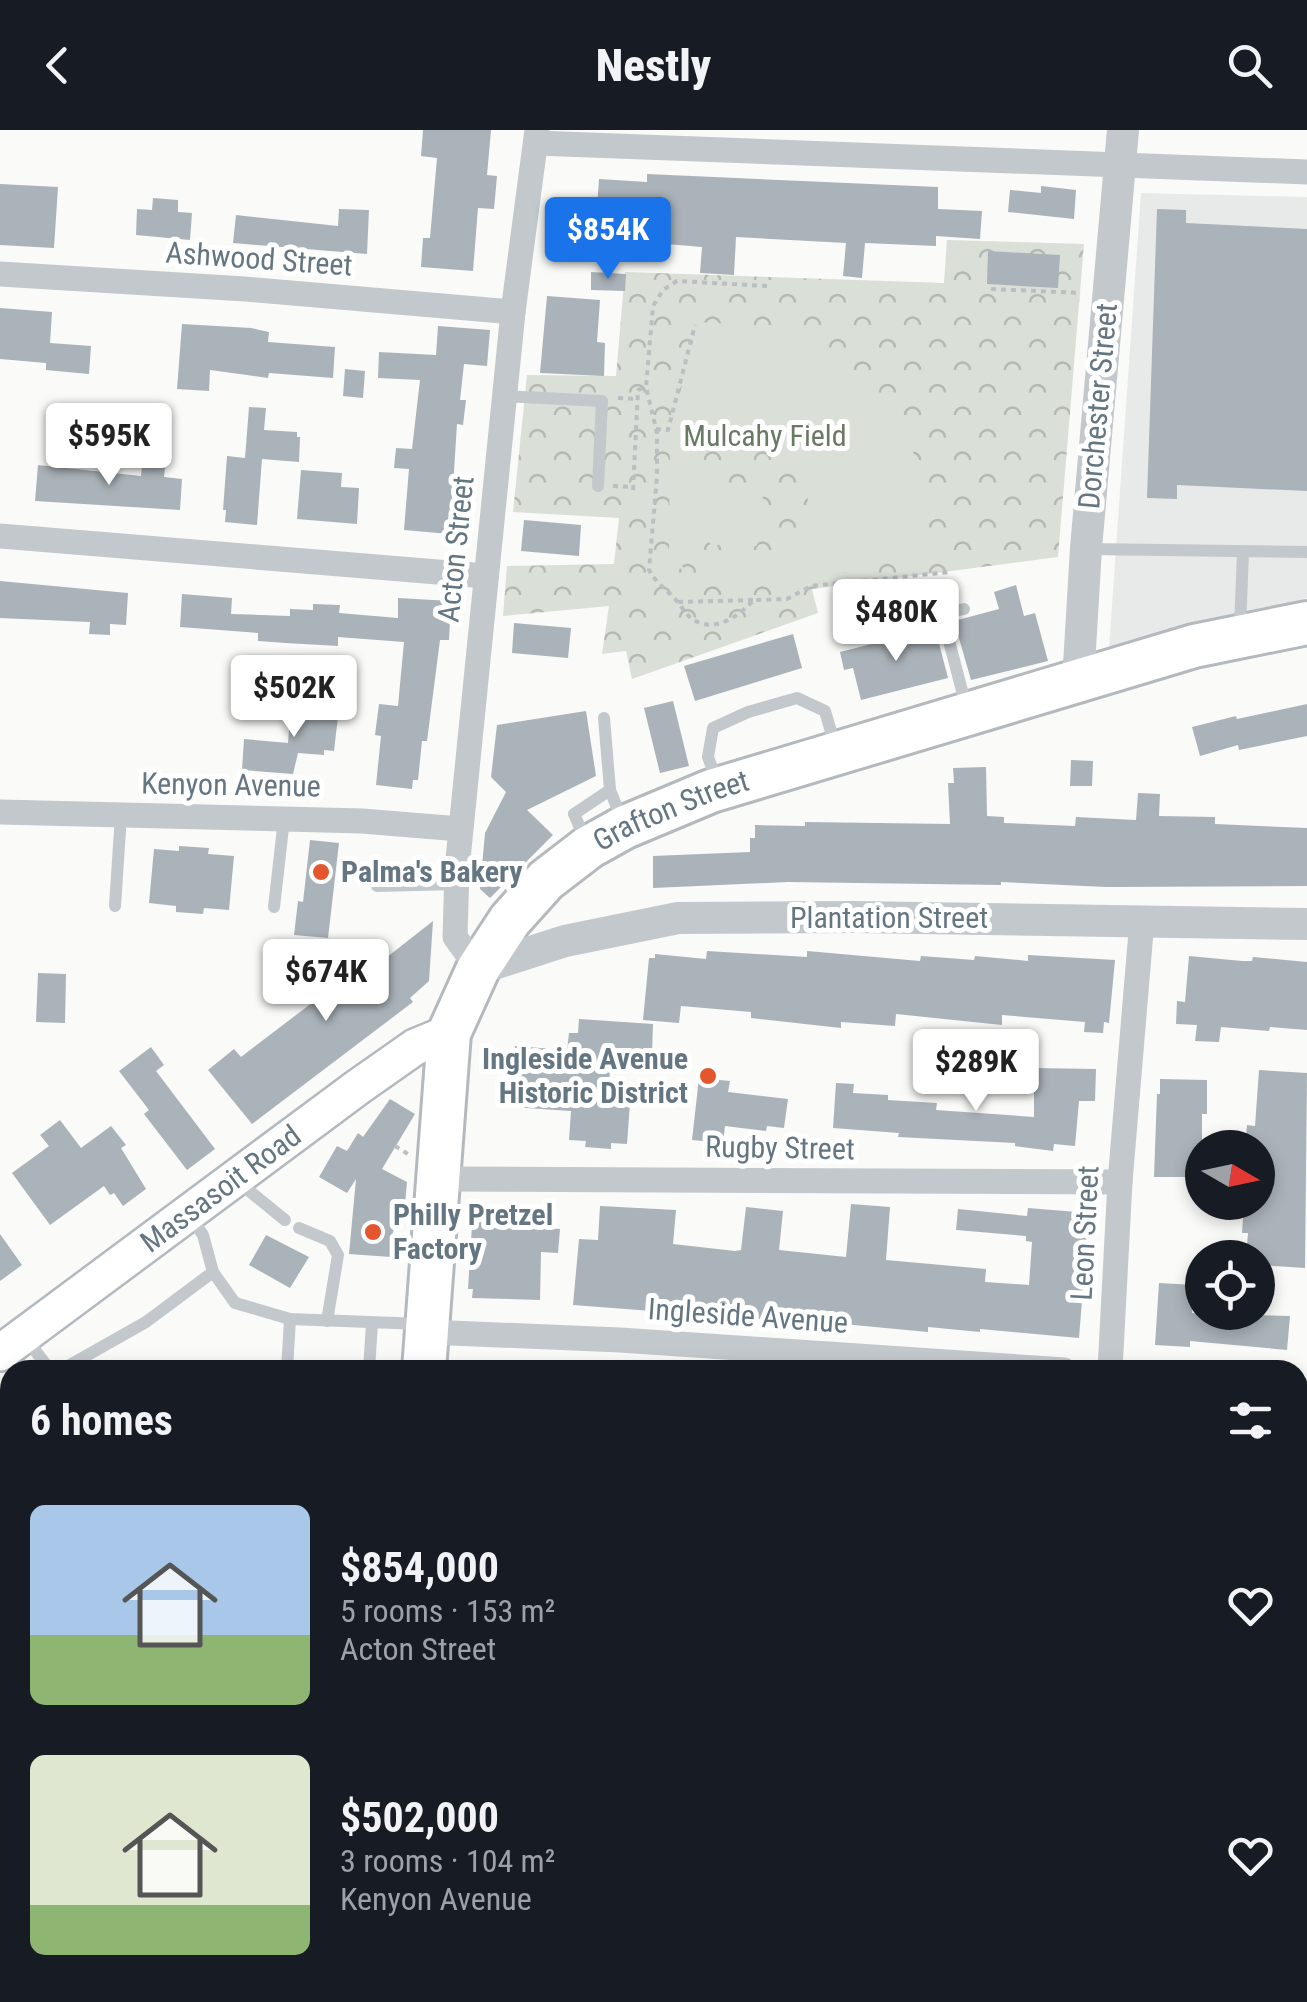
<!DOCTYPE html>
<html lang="en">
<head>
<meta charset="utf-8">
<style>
	body { margin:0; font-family:"Roboto Condensed",sans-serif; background:#242831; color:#f1f3f6; height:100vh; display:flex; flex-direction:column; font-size:38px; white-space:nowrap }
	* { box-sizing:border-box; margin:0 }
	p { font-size:32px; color:#9ea1a6 }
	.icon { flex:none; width:55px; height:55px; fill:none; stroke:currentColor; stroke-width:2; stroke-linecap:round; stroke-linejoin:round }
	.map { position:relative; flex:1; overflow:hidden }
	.sheet { position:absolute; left:0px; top:1230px; width:1308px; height:642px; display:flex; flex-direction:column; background:#171b24; border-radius:30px 30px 0 0; box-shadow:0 5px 15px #0003 }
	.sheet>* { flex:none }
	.needle { width:65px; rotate:99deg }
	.tools { position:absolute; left:1185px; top:1000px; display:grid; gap:20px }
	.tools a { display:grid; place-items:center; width:90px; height:90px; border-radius:50%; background:#171b24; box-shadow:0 5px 15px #0003; font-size:50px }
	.price { position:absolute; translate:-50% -85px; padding:0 22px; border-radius:10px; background:#fff; color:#222; font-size:32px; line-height:65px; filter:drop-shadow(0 2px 5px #0008) }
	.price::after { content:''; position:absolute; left:50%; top:60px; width:30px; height:22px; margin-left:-15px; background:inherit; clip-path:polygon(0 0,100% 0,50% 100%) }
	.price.on { background:#1a73e8; color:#fff }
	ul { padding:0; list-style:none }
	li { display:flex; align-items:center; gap:30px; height:250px; padding:0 30px }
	li span { display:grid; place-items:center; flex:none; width:280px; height:200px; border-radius:15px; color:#555 }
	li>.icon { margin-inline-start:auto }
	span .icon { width:120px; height:120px; fill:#fffc; stroke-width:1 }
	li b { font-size:42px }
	h2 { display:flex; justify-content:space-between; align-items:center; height:120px; padding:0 30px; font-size:42px }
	header { display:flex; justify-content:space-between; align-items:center; height:130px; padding:0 30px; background:#171b24; font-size:45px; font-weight:800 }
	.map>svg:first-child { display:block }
</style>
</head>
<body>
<header><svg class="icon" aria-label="back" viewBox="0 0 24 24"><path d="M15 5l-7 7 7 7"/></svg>Nestly<svg class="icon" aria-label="search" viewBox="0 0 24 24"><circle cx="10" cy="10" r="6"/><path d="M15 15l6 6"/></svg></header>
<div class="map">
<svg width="1307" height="1872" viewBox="0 0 1307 1872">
	<defs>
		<pattern id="park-crowns" width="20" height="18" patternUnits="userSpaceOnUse" patternTransform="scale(2.5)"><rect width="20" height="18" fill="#dadfd7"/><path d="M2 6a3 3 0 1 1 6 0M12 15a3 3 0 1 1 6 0" fill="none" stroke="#b4b9b4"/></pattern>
	</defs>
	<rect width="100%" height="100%" fill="#fafaf8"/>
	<polygon fill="#e8e9e9" points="1141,63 1307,67 1307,468 1109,518"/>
	<polygon fill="url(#park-crowns)" points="947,110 1084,114 1058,427 812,459 818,483 632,549 626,521 602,524 609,476 503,486 507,436 614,434 619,388 513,382 527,245 616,246 625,142 944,153"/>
	<g fill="#dadfd7" fill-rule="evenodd">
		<path d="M698,192C728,194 760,194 789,205C819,217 858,240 879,263C917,304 930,369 923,422L820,449H692L669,428L670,303ZM731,310C794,310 829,365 795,421L711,420V447H693L671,425L677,406H698V322Z"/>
		<polygon points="710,356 756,356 763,362 761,408 756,416 712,415 702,407 703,363"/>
	</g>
	<g fill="#aab3b9">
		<polygon points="423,0 491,0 487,45 497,46 494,79 478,78 473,141 421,137 423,108 430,108 437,28 421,26"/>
		<polygon points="647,44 938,57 938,79 982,81 980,109 936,106 936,116 865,113 862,148 843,146 846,113 736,107 734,145 700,143 702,117 595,108 599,49 647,52"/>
		<polygon points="0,54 58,57 54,118 0,115"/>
		<polygon points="1041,56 1076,60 1074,89 1008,82 1010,60 1041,63"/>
		<polygon points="153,68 178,70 178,82 192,83 190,110 136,105 137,79 152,80"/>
		<polygon points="339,79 369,80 367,124 233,113 236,85 338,96"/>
		<polygon points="1157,79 1186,80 1186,93 1307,99 1307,361 1177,355 1177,369 1147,368"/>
		<polygon points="988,121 1060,125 1058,158 987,154"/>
		<polygon points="591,142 626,144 625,161 591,160"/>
		<polygon points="547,166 600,170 597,212 605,213 604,246 540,243"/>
		<polygon points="0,178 52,182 50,213 91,216 89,244 46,240 46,233 0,229"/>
		<polygon points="182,194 251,198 269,202 268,212 335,217 333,248 269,243 268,248 210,240 209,261 177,259"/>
		<polygon points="438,196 490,200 487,236 464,234 460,270 466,270 463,295 457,294 450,404 404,400 409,339 394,338 396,318 412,319 420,250 378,248 379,222 436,225"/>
		<polygon points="345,239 365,241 363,268 343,266"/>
		<polygon points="249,277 266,278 264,300 297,302 297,307 300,307 299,332 262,329 257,395 225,392 226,380 223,380 227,326 245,328"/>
		<polygon points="38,335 141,346 142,336 165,338 164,347 182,349 180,380 35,371"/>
		<polygon points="301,340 342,343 341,357 359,358 357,394 297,389"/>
		<polygon points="524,390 581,395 579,426 521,421"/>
		<polygon points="0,451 128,463 126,495 110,494 110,505 89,504 90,492 0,488"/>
		<polygon points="1016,455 1024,486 1035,483 1048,531 971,550 954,491 999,479 994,462"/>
		<polygon points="182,464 232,468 231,484 290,486 290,479 313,480 313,474 340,475 339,483 398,488 398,468 451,471 449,510 440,510 427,611 422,611 418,650 413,650 412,659 376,655 381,606 375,605 379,574 398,576 404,512 338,507 338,516 286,513 258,511 258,503 180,497"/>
		<polygon points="514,493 571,498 568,528 512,523"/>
		<polygon points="935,498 948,548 861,570 853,538 844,540 840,522"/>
		<polygon points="793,504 802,538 695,571 684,536"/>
		<polygon points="673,571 689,636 660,643 644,578"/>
		<polygon points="291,573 339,578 334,621 324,620 324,625 298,623 293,644 242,640 244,609 288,613"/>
		<polygon points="1307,574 1307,606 1239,620 1238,615 1200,626 1192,597 1236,586 1237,589"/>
		<polygon points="586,581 596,646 527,680 553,705 490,768 480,759 485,703 506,662 491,647 497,595"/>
		<polygon points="1071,630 1093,631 1092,656 1070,656"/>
		<polygon points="986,637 987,686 1004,687 1004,693 1075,696 1076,687 1136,690 1138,663 1160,664 1159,686 1215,687 1215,694 1307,698 1307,756 1106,757 1001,752 1001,755 788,752 653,758 653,726 750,722 750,708 755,708 755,695 805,696 805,692 950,694 948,653 954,653 953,638"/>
		<polygon points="310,710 339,713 328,808 294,805 298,771 303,772"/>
		<polygon points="179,716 209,718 208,724 234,726 229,780 204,778 203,784 176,782 176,776 149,773 154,719 179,721"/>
		<polygon points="433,791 429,851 410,868 413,872 252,994 208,940 234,919 241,927 317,869 294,839 328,813 323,856 372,819 382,831"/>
		<polygon points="707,821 807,827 807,821 920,831 921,826 974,830 975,826 1028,831 1028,825 1115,830 1109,893 1104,892 1103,903 1084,902 1085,892 1002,885 1002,895 896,884 895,896 841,892 841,898 751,888 751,882 681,876 679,893 643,890 649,828 655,828 655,824 706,829"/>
		<polygon points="1189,826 1242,831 1252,831 1253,827 1307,832 1307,900 1270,897 1269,901 1221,897 1219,912 1195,911 1197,895 1176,894 1177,871 1185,872"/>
		<polygon points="38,843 66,844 65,893 36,892"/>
		<polygon points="579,889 653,894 652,923 611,922 608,972 630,973 627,1014 611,1013 611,1019 585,1017 586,1011 569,1010 571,981 511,977 515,916 567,920 569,903 578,903"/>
		<polygon points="151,917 164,935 156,941 215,1019 187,1040 144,984 149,980 119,941"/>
		<polygon points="1034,938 1096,939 1095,971 1079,971 1075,1016 1054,1014 1053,1021 1015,1016 1015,1013 898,1007 899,1003 833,998 836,953 854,954 853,963 888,965 888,970 937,973 936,980 1034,987"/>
		<polygon points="1259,940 1307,943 1305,1138 1258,1135 1258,1128 1246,1128 1248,1103 1242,1103 1244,1072 1258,1072 1258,1018 1245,1018 1247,995 1255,996"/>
		<polygon points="699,948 730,951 728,962 788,969 784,998 767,996 766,1001 725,996 723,1013 692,1010"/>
		<polygon points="1160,949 1207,950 1207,984 1202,984 1202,1047 1154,1047 1157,964 1160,964"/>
		<polygon points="390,969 415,984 382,1039 407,1052 403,1097 394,1092 391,1127 349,1124 356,1049 347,1063 319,1047 337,1016 347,1021 358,1003 363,1007"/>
		<polygon points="60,990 81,1018 111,996 126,1015 121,1018 146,1059 123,1076 114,1063 110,1065 104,1056 50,1095 12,1043 49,1016 40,1005"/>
		<polygon points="851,1074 890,1077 886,1130 986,1139 985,1152 1029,1155 1032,1112 1026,1111 1026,1106 956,1100 958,1079 1027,1086 1028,1078 1089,1083 1079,1208 980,1199 980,1202 928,1197 928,1202 769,1187 769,1190 573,1175 579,1109 598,1110 600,1076 676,1080 673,1114 735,1121 741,1120 746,1077 783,1081 779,1120 846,1127"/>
		<polygon points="473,1080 545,1084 544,1098 560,1099 558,1123 541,1122 540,1170 472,1168 473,1159 468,1159"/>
		<polygon points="0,1104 22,1135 0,1151"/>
		<polygon points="266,1105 309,1127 290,1158 249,1135"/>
		<polygon points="1159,1153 1194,1155 1192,1183 1290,1186 1287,1220 1190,1211 1190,1217 1155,1215"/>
	</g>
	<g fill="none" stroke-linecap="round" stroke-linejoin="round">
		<defs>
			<g id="secondary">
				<path id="s1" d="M0,1223L358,957L415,917L449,903"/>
			</g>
			<g id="trunk">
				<path id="s2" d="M424,1240L449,903L478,839L510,790L546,750L589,717L625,697L711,661L1194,516L1307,493"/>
				<polyline points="347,1872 351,1862"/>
			</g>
		</defs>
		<use href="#secondary" stroke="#b3babf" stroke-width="40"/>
		<use href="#trunk" stroke="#b4b9bd" stroke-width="48"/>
		<g stroke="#bbbfc2" stroke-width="4" stroke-dasharray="5 5" stroke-linecap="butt">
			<path d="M767,156L677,151L663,160L653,176L646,257L657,303V346L649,440C656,453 666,459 676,470C681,476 685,483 691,488C714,505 738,486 754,470L787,469L811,456L950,442"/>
			<polyline points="991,159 1081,163"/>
			<polyline points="618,268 638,269"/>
			<polyline points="656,299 668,300 695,195"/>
			<polyline points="613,356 633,357"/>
			<polyline points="633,360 638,260 646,257"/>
			<polyline points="678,472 753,470"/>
			<polyline points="395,1016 408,1024"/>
		</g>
		<g stroke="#c3c8cc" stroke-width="12">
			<polyline points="504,266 602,271 598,356"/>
			<polyline points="1088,419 1307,422"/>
			<polyline points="942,484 964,479"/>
			<polyline points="891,495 942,484 966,576"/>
			<polyline points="1240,499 1243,422"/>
			<polyline points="604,588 610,660"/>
			<polyline points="717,651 708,627 713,598 748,582 797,568 825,581 836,619"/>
			<polyline points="586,711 574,684 610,660 622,690"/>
			<polyline points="377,756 456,754"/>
			<polyline points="115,776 121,685"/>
			<polyline points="274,777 284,689"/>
			<polyline points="237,1051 285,1090"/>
			<polyline points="189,1085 203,1105 213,1142 235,1173 290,1189 422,1194"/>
			<polyline points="299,1098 330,1111 338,1125 327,1191"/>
			<polyline points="24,1206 50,1240"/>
			<polyline points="61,1240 146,1192 213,1142"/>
			<polyline points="287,1240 290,1189"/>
			<polyline points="369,1240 372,1193"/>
		</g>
		<g stroke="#c3c8cc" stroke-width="25">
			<polyline points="536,13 1307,42"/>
			<polyline points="0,144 245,159 513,182"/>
			<polyline points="0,406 486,446"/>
			<polyline points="0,682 362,691 460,699"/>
			<polyline points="478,839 455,807 457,739 513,182 537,0"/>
			<polyline points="438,1049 1120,1052"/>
			<polyline points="427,1202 620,1210 1064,1240"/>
			<polyline points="1110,1240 1120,1052 1142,790"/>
			<polyline points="1298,1260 1307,1261"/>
			<polyline points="0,1402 10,1403"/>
			<polyline points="1298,1515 1307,1516"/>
			<polyline points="0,1661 10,1662"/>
			<polyline points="1298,1778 1307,1779"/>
			<polyline points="1055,1872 1056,1862"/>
		</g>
		<g stroke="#c3c8cc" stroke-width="32">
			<polyline points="1078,552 1086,418 1123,0"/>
			<polyline points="478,839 565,811 678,788 854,787 1307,794"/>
		</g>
		<use href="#secondary" stroke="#fff" stroke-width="35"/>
		<use href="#trunk" stroke="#fff" stroke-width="42"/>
	</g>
	<g fill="#e4572e" stroke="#fff" stroke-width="4">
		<circle cx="321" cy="742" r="10"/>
		<circle cx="708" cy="946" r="10"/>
		<circle cx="373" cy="1102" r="10"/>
	</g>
	<g text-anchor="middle" stroke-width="10" stroke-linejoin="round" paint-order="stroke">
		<g font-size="30" fill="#657683" stroke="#fff">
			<text transform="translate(259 129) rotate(4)" y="10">Ashwood Street</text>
			<text transform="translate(1098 276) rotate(-85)" y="10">Dorchester Street</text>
			<text transform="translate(456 419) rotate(-84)" y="10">Acton Street</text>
			<text transform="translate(231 655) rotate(1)" y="10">Kenyon Avenue</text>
			<text dy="10" stroke="none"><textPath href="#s2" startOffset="665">Grafton Street</textPath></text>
			<text x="889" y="798">Plantation Street</text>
			<text transform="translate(780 1018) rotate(1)" y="10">Rugby Street</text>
			<text dy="10" stroke="none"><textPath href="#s1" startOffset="275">Massasoit Road</textPath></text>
			<text transform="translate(1085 1103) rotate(-87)" y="10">Leon Street</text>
			<text transform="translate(748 1186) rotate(4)" y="10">Ingleside Avenue</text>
		</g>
		<g font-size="30" fill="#687a64" stroke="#fff">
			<text x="765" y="316">Mulcahy Field</text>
		</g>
		<g font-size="30" font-weight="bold" fill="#657683" stroke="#fff" text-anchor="start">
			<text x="341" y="752">Palma's Bakery</text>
			<text x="688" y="939" text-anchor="end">Ingleside Avenue<tspan x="688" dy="34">Historic District</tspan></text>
			<text x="393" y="1095">Philly Pretzel<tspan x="393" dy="34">Factory</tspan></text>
		</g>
	</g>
</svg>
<div class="tools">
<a><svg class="needle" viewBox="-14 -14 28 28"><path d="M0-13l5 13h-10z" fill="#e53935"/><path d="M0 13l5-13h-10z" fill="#9ea1a6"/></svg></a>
<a><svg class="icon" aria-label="locate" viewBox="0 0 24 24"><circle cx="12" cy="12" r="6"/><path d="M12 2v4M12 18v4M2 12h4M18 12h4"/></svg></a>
</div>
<b class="price on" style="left:608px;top:152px">$854K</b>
<b class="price" style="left:109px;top:358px">$595K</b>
<b class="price" style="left:896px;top:534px">$480K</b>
<b class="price" style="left:294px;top:610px">$502K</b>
<b class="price" style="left:326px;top:894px">$674K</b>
<b class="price" style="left:976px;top:984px">$289K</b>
<section class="sheet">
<h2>6 homes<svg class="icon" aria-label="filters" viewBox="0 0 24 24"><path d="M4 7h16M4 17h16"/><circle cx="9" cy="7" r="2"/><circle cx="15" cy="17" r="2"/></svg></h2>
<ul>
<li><span style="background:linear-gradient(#a9c7e8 65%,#8fb573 0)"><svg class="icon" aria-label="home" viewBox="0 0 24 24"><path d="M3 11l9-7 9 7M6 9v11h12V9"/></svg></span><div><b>$854,000</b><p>5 rooms · 153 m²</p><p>Acton Street</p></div><svg class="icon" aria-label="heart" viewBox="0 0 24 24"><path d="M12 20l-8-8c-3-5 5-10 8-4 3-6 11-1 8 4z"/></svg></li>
<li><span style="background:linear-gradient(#dfe7d0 75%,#8fb573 0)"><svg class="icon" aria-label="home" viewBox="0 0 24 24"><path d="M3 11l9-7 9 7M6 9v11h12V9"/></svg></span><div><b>$502,000</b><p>3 rooms · 104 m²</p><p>Kenyon Avenue</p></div><svg class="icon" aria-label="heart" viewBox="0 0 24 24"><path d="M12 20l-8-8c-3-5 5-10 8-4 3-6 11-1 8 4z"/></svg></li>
</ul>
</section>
</div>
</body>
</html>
